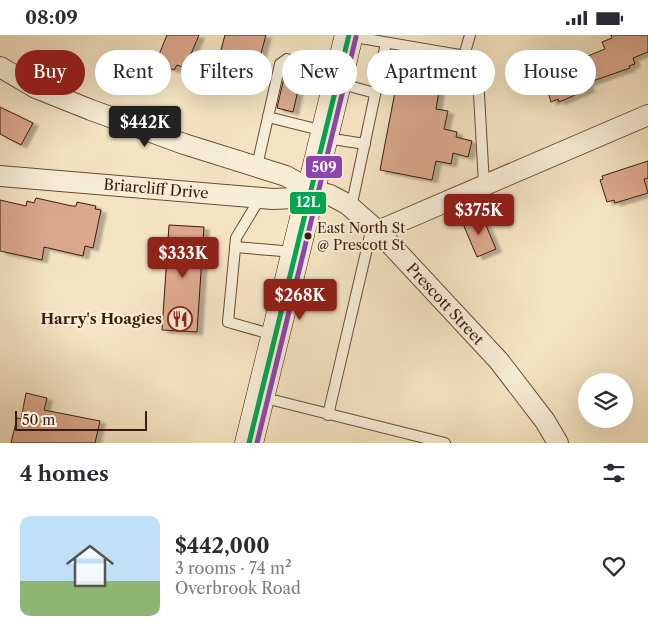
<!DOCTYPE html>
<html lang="en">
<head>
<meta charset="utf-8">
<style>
	body { margin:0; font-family:"Libre Caslon Text",serif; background:#f7f7f7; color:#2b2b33; height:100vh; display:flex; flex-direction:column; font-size:19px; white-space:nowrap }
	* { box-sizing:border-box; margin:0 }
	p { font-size:16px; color:#7c7c81 }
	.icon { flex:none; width:28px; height:28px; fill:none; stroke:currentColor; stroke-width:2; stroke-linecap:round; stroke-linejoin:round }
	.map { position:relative; height:408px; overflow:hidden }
	.panel { display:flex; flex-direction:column; background:#fff; flex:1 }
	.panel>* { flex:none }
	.hud { position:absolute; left:15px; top:15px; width:619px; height:45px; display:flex; gap:10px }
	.buttons { position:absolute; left:578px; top:338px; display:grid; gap:10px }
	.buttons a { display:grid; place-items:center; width:55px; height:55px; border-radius:50%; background:#fff; box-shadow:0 5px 20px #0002; font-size:25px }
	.scale { position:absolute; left:15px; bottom:12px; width:132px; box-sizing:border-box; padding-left:5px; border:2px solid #3c1a0e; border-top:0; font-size:14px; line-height:18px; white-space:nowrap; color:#3c1a0e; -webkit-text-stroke:4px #f8edd7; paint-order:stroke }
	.price { position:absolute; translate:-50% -42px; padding:0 11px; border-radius:5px; background:#8f2418; color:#fff; font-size:16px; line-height:32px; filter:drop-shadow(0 1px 2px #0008) }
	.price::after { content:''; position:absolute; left:50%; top:30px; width:15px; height:11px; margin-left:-8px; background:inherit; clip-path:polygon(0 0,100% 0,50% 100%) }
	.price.current { background:#222; color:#fff }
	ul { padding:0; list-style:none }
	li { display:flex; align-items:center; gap:15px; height:125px; padding:0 20px }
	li+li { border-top:1px solid #e1e1e2 }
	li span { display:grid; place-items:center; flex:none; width:140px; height:100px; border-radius:10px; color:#555 }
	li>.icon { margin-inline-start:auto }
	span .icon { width:60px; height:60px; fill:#fffc; stroke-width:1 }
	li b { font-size:21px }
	h2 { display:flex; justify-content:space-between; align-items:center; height:60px; padding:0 20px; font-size:21px }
	.pill { padding:0 18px; border-radius:22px; background:#fff; box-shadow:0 5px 20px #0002; font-size:18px; line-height:45px }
	.pill.current { background:#8f2418; color:#fff }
	.status { display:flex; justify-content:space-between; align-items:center; height:35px; padding:0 25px; background:#fff; direction:ltr }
	.status svg { height:14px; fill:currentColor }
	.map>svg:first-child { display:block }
</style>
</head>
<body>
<div class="status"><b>08:09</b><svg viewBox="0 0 49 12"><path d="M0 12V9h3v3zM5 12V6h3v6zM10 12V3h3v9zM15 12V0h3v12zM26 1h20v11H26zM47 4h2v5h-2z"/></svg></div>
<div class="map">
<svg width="648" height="408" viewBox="0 0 648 408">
	<defs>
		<filter id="shadow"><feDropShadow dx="5.5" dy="3" stdDeviation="1" flood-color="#0004"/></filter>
	</defs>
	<rect width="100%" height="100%" fill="#f5e4c2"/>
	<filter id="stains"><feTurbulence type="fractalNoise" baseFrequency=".004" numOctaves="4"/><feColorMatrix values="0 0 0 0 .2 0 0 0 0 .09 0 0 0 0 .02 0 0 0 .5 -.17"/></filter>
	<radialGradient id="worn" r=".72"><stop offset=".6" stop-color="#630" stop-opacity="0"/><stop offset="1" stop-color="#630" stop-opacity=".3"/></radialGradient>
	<g fill="#dba88b" stroke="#3c1a0e" filter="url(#shadow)">
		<polygon points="167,0 199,0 185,33 177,30 174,35 156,27"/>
		<polygon points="225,0 266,0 257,33 255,32 254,36 218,26"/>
		<polygon points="611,0 648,0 648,17 633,23 635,29 629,31 630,33 587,48 589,54 559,67 558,64 551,67 542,37 576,22 578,25 605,14 602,7 612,3"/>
		<polygon points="286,34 302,38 293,77 277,73"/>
		<polygon points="399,36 441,44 436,74 448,76 444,94 457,97 456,102 472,106 468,122 453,118 451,129 436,126 432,145 380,135"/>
		<polygon points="0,72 33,88 21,110 0,99"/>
		<polygon points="648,126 648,143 644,144 648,158 615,168 614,165 607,167 600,145 603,144 602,141"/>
		<polygon points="36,163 72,171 76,171 77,167 96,171 95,174 101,175 93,213 85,211 83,221 44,212 42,225 0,216 0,165 26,171 27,166 34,168"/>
		<polygon points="482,181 496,214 477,222 463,189"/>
		<polygon points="169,190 204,192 197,297 162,295"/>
		<polygon points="26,358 47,363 44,375 100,386 95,408 11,408 17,383 21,384"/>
	</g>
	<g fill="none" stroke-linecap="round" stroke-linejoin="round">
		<defs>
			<g id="service">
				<polyline points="349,1 477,23 484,150"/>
				<polyline points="464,21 470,0"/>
				<polyline points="338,48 375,58"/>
				<polyline points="268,82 324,96"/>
				<polyline points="326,103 365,109"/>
				<polyline points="257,131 280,29 287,24 339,37"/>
				<polyline points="260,163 236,203 228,287 274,300"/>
				<polyline points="351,173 386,8"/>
				<polyline points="235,212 294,217"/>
				<polyline points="261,362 445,408"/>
				<polyline points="328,380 372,192"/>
			</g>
			<g id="minor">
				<polyline points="0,32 36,53 91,75 184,109 286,141 311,155 330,160 347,169 378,196 499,326 545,386 558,408"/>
				<polyline points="0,141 273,164 293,163 311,155"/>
				<polyline points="378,196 648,80"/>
			</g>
			<polyline id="secondary" points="249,408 349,0"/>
		</defs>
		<use href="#service" stroke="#6a4c3b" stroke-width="12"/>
		<use href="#minor" stroke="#6a4c3b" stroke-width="22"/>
		<use href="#secondary" stroke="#3c1a0e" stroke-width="29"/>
		<use href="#service" stroke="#f8edd7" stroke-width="10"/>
		<use href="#minor" stroke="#f8edd7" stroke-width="20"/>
		<use href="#secondary" stroke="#f8edd7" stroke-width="28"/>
		<defs>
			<polyline id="bus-1" points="249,408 349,0"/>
			<polyline id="bus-2" points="257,408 356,2"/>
		</defs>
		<use href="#bus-1" stroke="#f8edd7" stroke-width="9"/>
		<use href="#bus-2" stroke="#f8edd7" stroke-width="9"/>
		<use href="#bus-1" stroke="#00a651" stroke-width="5"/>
		<use href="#bus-2" stroke="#8e44ad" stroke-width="5"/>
	</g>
	<defs>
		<symbol id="restaurant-ring" viewBox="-11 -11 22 22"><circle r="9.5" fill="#f8edd7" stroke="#8f2418" stroke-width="1.5"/><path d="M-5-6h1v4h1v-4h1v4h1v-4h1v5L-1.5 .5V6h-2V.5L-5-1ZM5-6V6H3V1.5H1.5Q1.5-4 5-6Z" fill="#8f2418"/></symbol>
	</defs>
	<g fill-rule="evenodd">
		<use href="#restaurant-ring" x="166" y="270" width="28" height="28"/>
	</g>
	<circle fill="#3c1a0e" stroke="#f8edd7" stroke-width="2" cx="308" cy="201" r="4.5"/>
	<g text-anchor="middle" stroke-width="4.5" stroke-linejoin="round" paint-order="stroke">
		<g font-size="14" fill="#3c1a0e" stroke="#f8edd7" text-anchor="start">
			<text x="317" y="198">East North St<tspan x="317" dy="17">@ Prescott St</tspan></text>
		</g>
		<g font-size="15" fill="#3c1a0e" stroke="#f8edd7">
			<text transform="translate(156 154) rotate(5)" y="5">Briarcliff Drive</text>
			<text transform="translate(445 269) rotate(47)" y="5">Prescott Street</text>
		</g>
		<g font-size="15" font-weight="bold" fill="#3c1a0e" stroke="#f8edd7" text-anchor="end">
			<text x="162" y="289">Harry's Hoagies</text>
		</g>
	</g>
	<g stroke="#f8edd7" stroke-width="2">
		<rect x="305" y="120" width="38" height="24" rx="5" fill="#8e44ad"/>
		<rect x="289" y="156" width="38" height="24" rx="5" fill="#00a651"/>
	</g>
	<g font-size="14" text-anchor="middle" font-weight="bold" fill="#fff">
		<text x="324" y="137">509</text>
		<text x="308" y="172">12L</text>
	</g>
	<rect width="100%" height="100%" filter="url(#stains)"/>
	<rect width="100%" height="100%" fill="url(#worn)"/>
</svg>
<div class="buttons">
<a><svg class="icon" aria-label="layers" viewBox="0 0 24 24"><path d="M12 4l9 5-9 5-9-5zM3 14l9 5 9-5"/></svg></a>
</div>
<div class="scale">50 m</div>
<b class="price current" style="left:145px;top:113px">$442K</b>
<b class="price" style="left:479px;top:201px">$375K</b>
<b class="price" style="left:183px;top:244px">$333K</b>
<b class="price" style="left:300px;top:286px">$268K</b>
<div class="hud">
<a class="pill current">Buy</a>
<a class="pill">Rent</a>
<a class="pill">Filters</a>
<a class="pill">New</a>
<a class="pill">Apartment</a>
<a class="pill">House</a>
</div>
</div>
<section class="panel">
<h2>4 homes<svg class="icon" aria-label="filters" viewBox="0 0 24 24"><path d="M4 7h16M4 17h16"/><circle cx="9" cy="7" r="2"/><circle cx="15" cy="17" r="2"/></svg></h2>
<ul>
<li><span style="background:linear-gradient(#bfe0f5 65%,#8fb573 0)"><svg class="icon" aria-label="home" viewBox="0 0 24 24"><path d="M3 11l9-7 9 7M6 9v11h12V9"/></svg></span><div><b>$442,000</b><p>3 rooms · 74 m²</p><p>Overbrook Road</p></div><svg class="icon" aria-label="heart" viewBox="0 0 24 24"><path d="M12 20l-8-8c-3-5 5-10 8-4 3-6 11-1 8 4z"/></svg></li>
</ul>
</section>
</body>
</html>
